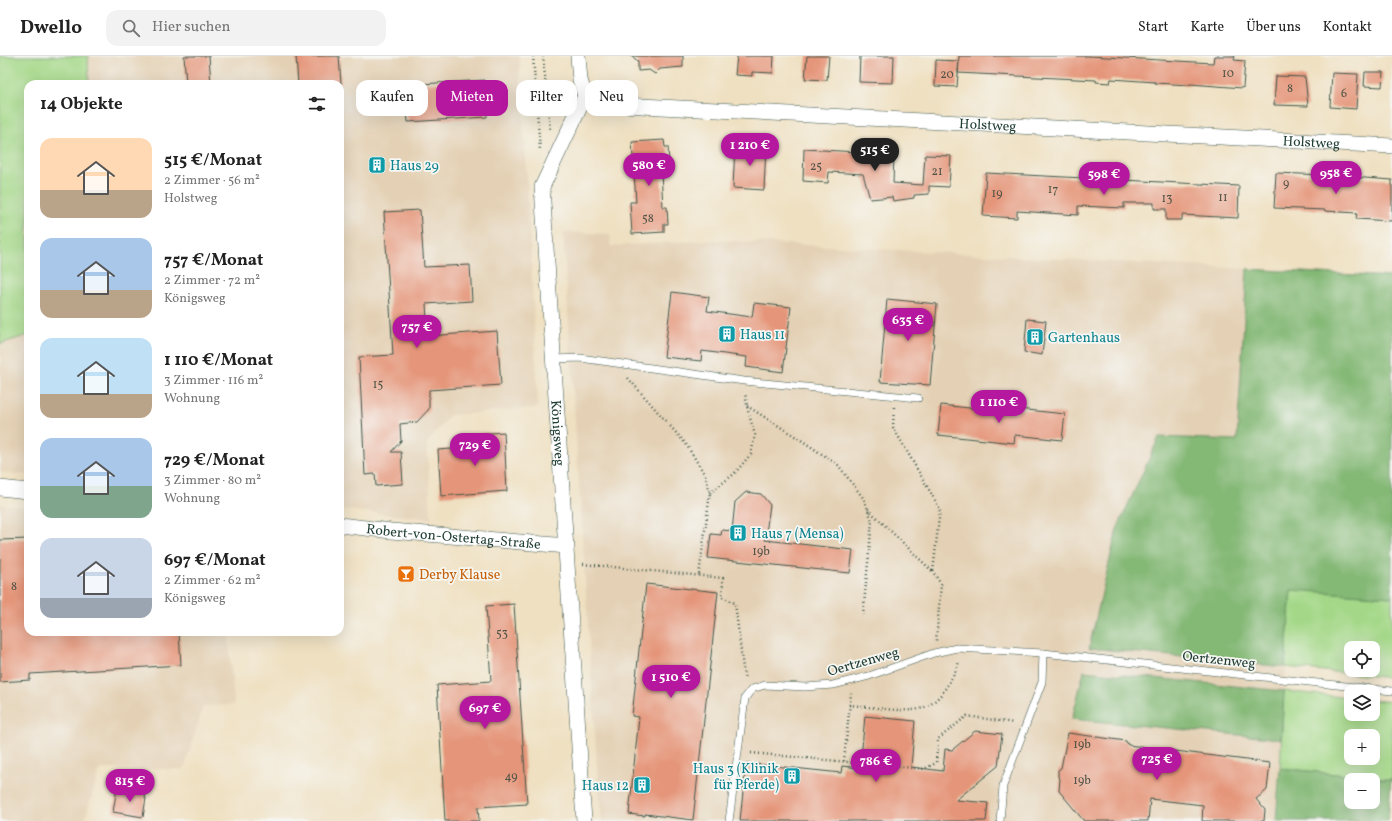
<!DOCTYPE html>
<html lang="de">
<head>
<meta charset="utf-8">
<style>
	body { margin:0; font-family:Vollkorn,serif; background:#f2f2f2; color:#222; height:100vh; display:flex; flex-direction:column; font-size:15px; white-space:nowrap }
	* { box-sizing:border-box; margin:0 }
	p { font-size:13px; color:#767676 }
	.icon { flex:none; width:22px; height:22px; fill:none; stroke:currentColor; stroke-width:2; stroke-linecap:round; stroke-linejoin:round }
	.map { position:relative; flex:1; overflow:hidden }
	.details { position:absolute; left:24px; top:24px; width:320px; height:556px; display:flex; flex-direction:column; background:#fff; border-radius:12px; box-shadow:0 4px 16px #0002 }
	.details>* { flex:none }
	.banner { position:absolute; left:356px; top:24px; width:380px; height:36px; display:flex; gap:8px }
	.buttons { position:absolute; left:1344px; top:585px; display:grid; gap:8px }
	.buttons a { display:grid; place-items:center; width:36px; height:36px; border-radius:8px; background:#fff; box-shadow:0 4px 16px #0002; font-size:20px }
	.price { position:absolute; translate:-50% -34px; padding:0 9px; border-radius:14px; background:#b5179e; color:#fff; font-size:13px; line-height:26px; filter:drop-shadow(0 1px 2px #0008) }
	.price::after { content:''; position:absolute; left:50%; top:24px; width:12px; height:9px; margin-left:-6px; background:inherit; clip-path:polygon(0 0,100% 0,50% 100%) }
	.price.active { background:#222; color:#fff }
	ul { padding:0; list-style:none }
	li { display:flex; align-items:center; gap:12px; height:100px; padding:0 16px }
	li span { display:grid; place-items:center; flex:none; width:112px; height:80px; border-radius:12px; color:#555 }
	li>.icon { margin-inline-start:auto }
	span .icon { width:48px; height:48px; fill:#fffc; stroke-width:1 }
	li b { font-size:17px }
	h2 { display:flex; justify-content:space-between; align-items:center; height:48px; padding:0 16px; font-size:17px }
	.tag { padding:0 14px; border-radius:12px; background:#fff; box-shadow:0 4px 16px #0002; font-size:14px; line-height:36px }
	.tag.active { background:#b5179e; color:#fff }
	header { display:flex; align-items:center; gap:24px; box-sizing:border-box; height:56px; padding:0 20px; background:#fff; border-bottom:1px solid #e0e0e0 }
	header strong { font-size:19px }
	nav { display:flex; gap:22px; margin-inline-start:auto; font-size:14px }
	.search { width:280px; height:36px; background:#f2f2f2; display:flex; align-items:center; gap:10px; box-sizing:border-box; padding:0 14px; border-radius:12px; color:#767676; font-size:15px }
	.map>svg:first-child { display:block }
</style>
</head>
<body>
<header>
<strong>Dwello</strong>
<div class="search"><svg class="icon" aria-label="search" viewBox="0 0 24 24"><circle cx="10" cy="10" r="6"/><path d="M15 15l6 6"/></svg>Hier suchen</div>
<nav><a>Start</a><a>Karte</a><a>Über uns</a><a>Kontakt</a></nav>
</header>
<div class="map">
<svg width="1392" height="765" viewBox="0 0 1392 765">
	<rect width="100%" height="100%" fill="#f6f6f2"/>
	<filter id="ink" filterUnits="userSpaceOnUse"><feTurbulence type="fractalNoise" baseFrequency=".025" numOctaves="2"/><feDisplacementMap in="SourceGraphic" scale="8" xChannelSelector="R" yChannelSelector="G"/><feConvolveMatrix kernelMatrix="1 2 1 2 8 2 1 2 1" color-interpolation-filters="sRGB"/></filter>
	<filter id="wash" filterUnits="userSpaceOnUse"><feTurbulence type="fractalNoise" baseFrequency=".012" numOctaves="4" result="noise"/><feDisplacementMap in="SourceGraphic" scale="16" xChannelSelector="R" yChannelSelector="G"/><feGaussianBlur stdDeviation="0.9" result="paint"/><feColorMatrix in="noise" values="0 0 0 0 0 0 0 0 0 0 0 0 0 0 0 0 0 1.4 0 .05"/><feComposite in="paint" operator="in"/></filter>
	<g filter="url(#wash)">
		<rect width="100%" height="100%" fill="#efe0c1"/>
		<g fill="#e4d1b5">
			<polygon points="0,0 519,0 527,123 538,352 450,359 427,387 431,463 340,453 340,28 28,28 28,419 0,416"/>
			<polygon points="563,176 610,178 611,190 714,184 1392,221 1392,541 1291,534 1276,765 602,765 598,727"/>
			<polygon points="0,448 28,451 28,576 228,576 234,648 203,651 184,713 100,713 84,765 0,765"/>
		</g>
		<g fill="#a4d888" stroke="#628a5e" fill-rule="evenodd">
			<polygon points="0,0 88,0 89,28 28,28 28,279 0,288"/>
			<path d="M1291,533L1392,541V622L1285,611ZM1351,592H1373V614H1351Z"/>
			<path d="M1284,635L1351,642V658H1373V644L1392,646V724L1280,712ZM1351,680H1373V702H1351Z"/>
		</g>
		<g fill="#83b874" stroke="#517a54" fill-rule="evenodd">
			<polygon points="1247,213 1392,221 1392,541 1291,534 1285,611 1089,592 1117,473 1159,381 1237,384"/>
			<polygon points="1084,615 1284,635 1281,683 1072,663"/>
			<path d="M1280,712L1391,724L1388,765H1276ZM1351,724H1373V746H1351Z"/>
		</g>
		<g id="blocks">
			<g fill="#e5967a">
				<polygon points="184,0 209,0 211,28 186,28"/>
				<polygon points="296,0 339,0 341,28 298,28"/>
				<polygon points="631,0 683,0 683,11 660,13 655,18 649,14 638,15 638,5"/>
				<polygon points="737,0 774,0 773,17 752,16 752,20 735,19"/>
				<polygon points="807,0 829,0 827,24 805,23"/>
				<polygon points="860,0 894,0 893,27 859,26"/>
				<polygon points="959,0 1089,0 1213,7 1214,0 1235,0 1234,4 1245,5 1243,32 1190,28 1189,29 1155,27 1155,26 1111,23 1110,27 1096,26 1096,24 958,17"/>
				<polygon points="936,4 959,5 957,31 935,30"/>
				<polygon points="1365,16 1383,16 1382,31 1364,30"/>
				<polygon points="1332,17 1358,18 1356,53 1330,51"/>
				<polygon points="1276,20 1305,21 1308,50 1274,49"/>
				<polygon points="485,24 487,61 408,66 405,29"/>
				<polygon points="664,84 665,91 668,91 669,108 666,108 666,116 661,116 663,151 667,151 668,168 664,168 664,176 632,178 630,146 636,146 632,86"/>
				<polygon points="735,89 766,90 764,134 733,132"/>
				<polygon points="804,93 894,98 893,127 923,129 925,99 951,100 949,131 929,130 929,138 914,139 914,142 893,145 892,141 870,143 863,118 829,116 828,127 803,125"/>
				<polygon points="986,117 1239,130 1238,162 1182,159 1182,164 1166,164 1166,153 1154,153 1154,147 1124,147 1124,152 1078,150 1078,159 1017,155 1017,162 983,160"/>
				<polygon points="1276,117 1325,119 1392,124 1392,165 1356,163 1357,157 1325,155 1325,154 1274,152"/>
				<polygon points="420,154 424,211 470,209 472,245 426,248 428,280 497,275 501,329 429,334 429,353 417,366 400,368 401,385 391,396 401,396 403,428 376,430 375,418 365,419 359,301 393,299 384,156"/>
				<polygon points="672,236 709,241 707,255 752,261 754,247 791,251 783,316 746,311 747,301 702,295 701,305 664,301"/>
				<polygon points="887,243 937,248 930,329 880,326"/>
				<polygon points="1027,263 1046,265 1042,299 1024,296"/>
				<polygon points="941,349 1017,357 1018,353 1065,358 1062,384 1015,379 1014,387 938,379"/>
				<polygon points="504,376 507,435 441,440 438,394 477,391 476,378"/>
				<polygon points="746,436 761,438 770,449 765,484 853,494 850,517 708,502 711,478 721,479 722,474 732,475 735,446"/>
				<polygon points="28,483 28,576 179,576 181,609 30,618 30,624 0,626 0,484"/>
				<polygon points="646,528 718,536 693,764 645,758 645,760 629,758 639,661 632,660"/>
				<polygon points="514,548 527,748 478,751 479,765 445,765 437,629 491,625 486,550"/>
				<polygon points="865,660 915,665 911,711 943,715 945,693 952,694 975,675 1002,678 998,710 956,744 988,747 986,765 740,765 746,707 841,717 842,710 860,712"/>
				<polygon points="1068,677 1126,685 1128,689 1270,707 1267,734 1256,743 1265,754 1264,765 1202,765 1203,749 1150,743 1148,765 1084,765 1059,735 1060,723 1058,721 1058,714 1061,712"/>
				<polygon points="117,732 146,737 145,742 146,742 143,761 113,756"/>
			</g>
		</g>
	</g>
	<g filter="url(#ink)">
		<use href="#blocks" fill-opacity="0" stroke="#3e5549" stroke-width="1"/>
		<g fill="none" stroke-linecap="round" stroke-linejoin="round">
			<defs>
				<g id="lane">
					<polyline points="554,303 580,302 744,325 918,342"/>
					<polyline points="729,765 745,642 752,633 765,629 805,631 833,629 869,620 934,597 957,592 1043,597 1392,635"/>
					<polyline points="1000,765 1003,730 1042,626 1043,597"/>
				</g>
				<g id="street">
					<path id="s1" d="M578,0L580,24L585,40L542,131L584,765"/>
					<path id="s2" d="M585,40L604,48L1392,90"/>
					<polyline points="0,432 28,435"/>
					<path id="s3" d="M340,469L391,475L567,490"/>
				</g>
			</defs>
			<use href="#lane" stroke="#3e5549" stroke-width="8"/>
			<use href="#street" stroke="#3e5549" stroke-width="16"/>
			<g stroke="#3e5549" stroke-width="2.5" stroke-dasharray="1 3" stroke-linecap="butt">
				<polyline points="533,0 540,94"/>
				<polyline points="543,0 550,73"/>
				<polyline points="628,322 686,388 705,419 710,437 699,519"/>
				<polyline points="747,350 801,384 838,409 864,443 872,465 863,559"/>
				<polyline points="894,351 893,371 940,453 933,516 941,528 936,585"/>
				<polyline points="710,437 734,418 751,398 755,379 748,355 745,337"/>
				<polyline points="868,453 932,515"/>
				<polyline points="583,508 723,522 722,541 735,547 744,620 745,622"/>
				<path d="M849,649C862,650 874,652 886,653C914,656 931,656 947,630C951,623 957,614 959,605"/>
				<polyline points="751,697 924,713 936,707 938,683 967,660 1014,667"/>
				<polyline points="844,705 851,637"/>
			</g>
			<use href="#lane" stroke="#fff" stroke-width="7"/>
			<use href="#street" stroke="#fff" stroke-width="15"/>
		</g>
	</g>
	<defs>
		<symbol id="building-square" viewBox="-11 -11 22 22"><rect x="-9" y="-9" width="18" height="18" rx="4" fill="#0f9aa8" stroke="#f6f6f2"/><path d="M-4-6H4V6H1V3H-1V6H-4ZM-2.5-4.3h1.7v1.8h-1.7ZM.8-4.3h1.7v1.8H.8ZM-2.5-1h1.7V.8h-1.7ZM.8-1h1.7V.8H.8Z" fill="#fff"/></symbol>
		<symbol id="bar-square" viewBox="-11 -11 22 22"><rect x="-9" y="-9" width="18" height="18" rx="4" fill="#e8710a" stroke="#f6f6f2"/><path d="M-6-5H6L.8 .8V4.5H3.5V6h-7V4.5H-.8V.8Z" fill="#fff"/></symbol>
	</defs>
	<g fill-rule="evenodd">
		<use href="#building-square" x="367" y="99" width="20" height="20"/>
		<use href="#building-square" x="717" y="268" width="20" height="20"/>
		<use href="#building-square" x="1025" y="271" width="20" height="20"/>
		<use href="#building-square" x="728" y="467" width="20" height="20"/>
		<use href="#bar-square" x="396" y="508" width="20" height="20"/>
		<use href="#building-square" x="782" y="710" width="20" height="20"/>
		<use href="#building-square" x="632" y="719" width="20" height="20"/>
	</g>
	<g text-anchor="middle" stroke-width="3.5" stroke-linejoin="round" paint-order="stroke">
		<g font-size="12" fill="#505346">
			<text x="1228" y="21">10</text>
			<text x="947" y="22">20</text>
			<text x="1290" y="36">8</text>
			<text x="1344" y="41">6</text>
			<text x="816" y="114">25</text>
			<text x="937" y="119">21</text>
			<text x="1286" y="131">9</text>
			<text x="1053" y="137">17</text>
			<text x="997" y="141">19</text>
			<text x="1223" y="145">11</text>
			<text x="1167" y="146">13</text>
			<text x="648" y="166">58</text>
			<text x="378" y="332">15</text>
			<text x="761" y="499">19b</text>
			<text x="14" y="534">8</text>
			<text x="502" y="581">53</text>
			<text x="1082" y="692">19b</text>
			<text x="511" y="724">49</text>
			<text x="1082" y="728">19b</text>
		</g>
		<g font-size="14" fill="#1f3d34" stroke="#f6f6f2">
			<text dy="5" stroke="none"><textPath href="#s2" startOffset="405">Holstweg</textPath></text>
			<text dy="5" stroke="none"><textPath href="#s2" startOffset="729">Holstweg</textPath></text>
			<text dy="5" stroke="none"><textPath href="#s1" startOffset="388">Königsweg</textPath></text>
			<text dy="5" stroke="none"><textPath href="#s3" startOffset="114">Robert-von-Ostertag-Straße</textPath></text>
			<text transform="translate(1219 603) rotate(6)" y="5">Oertzenweg</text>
			<text transform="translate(863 605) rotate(-16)" y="5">Oertzenweg</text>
		</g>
		<g font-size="14" fill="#0d838f" stroke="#f6f6f2" text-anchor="start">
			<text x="390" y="114">Haus 29</text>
			<text x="740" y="283">Haus 11</text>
			<text x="1048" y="286">Gartenhaus</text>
			<text x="751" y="482">Haus 7 (Mensa)</text>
			<text x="779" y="717" text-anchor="end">Haus 3 (Klinik<tspan x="779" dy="16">für Pferde)</tspan></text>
			<text x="629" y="734" text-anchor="end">Haus 12</text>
		</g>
		<g font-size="14" fill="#c56008" stroke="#f6f6f2" text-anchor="start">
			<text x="419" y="523">Derby Klause</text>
		</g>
	</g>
</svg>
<div class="buttons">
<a><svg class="icon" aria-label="locate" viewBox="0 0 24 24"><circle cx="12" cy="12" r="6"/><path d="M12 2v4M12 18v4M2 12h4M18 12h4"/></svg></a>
<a><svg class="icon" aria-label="layers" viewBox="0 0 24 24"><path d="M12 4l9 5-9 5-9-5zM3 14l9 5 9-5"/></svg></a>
<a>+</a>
<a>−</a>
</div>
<b class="price" style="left:750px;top:111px">1 210 €</b>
<b class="price active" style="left:875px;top:116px">515 €</b>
<b class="price" style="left:649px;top:131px">580 €</b>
<b class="price" style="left:1336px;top:139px">958 €</b>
<b class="price" style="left:1104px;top:140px">598 €</b>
<b class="price" style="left:908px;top:286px">635 €</b>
<b class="price" style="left:417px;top:293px">757 €</b>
<b class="price" style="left:999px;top:368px">1 110 €</b>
<b class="price" style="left:475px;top:411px">729 €</b>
<b class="price" style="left:671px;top:643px">1 510 €</b>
<b class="price" style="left:485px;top:674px">697 €</b>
<b class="price" style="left:1157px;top:725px">725 €</b>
<b class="price" style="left:876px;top:727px">786 €</b>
<b class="price" style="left:130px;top:747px">815 €</b>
<div class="banner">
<a class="tag">Kaufen</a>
<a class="tag active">Mieten</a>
<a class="tag">Filter</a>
<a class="tag">Neu</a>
</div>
<section class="details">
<h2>14 Objekte<svg class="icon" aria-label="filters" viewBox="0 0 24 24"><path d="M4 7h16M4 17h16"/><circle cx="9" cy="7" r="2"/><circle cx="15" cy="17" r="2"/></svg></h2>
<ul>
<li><span style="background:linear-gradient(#ffd9b3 65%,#b9a48a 0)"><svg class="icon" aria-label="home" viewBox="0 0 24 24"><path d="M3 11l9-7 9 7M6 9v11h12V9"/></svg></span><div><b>515 €/Monat</b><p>2 Zimmer · 56 m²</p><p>Holstweg</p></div></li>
<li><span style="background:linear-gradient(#a9c7e8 65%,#b9a48a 0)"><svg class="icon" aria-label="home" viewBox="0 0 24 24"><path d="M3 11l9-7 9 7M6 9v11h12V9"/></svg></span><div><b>757 €/Monat</b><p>2 Zimmer · 72 m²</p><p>Königsweg</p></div></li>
<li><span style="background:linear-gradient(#bfe0f5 70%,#b9a48a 0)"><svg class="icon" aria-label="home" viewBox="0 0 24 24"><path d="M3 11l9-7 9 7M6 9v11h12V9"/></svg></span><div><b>1 110 €/Monat</b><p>3 Zimmer · 116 m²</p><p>Wohnung</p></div></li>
<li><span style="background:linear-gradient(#a9c7e8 60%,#7fa58c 0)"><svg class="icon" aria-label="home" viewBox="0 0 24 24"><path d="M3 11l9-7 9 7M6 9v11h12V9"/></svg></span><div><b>729 €/Monat</b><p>3 Zimmer · 80 m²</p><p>Wohnung</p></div></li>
<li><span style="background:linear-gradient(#c9d6e8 75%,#9aa5b1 0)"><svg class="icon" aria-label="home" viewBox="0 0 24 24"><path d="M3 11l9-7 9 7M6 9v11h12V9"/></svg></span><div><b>697 €/Monat</b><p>2 Zimmer · 62 m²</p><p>Königsweg</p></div></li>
</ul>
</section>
</div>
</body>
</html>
